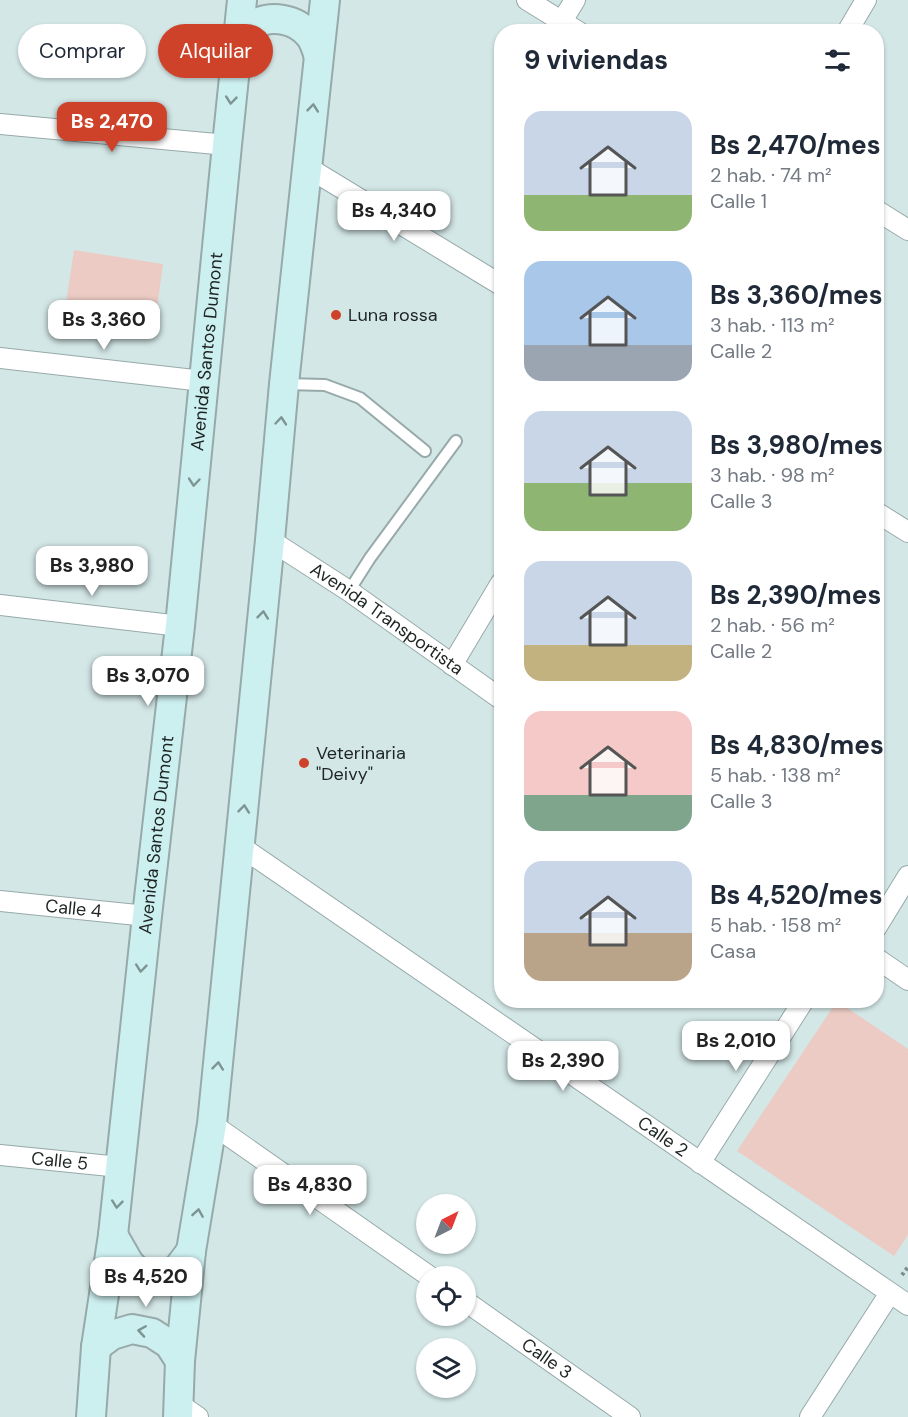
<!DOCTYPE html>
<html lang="es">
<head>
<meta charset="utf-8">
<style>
	body { margin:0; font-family:"DM Sans",sans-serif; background:#f2f2f3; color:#1f2937; height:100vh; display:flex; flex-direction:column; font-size:22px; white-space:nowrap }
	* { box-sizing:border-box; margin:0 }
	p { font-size:20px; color:#747a83 }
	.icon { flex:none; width:33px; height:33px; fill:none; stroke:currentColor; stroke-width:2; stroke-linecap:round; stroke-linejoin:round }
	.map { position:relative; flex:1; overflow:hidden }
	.drawer { position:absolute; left:494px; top:24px; width:390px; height:984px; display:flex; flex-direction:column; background:#fff; border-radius:24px; box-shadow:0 2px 4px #0004 }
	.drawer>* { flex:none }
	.top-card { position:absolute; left:18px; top:24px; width:386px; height:54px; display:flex; gap:12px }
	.needle { width:39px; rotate:42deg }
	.buttons { position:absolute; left:416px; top:1194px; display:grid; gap:12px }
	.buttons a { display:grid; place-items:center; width:60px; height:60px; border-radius:50%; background:#fff; box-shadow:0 2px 4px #0004; font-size:30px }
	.price { position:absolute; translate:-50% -51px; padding:0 14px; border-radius:12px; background:#fff; color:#222; font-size:20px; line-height:39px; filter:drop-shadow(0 2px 3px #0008) }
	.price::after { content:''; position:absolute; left:50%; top:36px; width:18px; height:14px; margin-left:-9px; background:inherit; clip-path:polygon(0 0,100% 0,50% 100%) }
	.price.selected { background:#cd4229; color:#fff }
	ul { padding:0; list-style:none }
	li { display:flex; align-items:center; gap:18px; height:150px; padding:0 30px }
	li span { display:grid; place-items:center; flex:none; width:168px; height:120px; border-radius:18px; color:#555 }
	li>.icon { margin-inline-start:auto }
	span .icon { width:72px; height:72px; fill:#fffc; stroke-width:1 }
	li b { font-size:26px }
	h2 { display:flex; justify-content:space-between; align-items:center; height:72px; padding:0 30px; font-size:26px }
	.pill { padding:0 21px; border-radius:27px; background:#fff; box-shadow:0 2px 4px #0004; font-size:21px; line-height:54px }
	.pill.selected { background:#cd4229; color:#fff }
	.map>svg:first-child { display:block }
</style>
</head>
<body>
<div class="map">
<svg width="908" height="1417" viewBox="0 0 908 1417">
	<rect width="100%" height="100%" fill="#d4e7e7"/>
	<g fill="#ebcbc4">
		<polygon points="74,250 163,264 156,316 66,303"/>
		<polygon points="837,1001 908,1049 908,1235 894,1256 737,1151"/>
	</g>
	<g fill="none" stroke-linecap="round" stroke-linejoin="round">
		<defs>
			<g id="lane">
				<polyline points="284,384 325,385 360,398 425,451"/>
				<polyline points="349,591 370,558 456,441"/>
			</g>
			<g id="street">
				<polyline points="527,0 579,32"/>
				<polyline points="562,21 575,0"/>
				<polyline points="847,32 866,0"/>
				<polyline points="0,124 227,145"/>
				<polyline points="307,167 501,285"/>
				<polyline points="876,210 908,230"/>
				<polyline points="0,358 203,381"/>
				<polyline points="876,512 908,532"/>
				<path id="s1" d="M270,540L349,591L501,699"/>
				<polyline points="0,605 180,626"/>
				<polyline points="452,665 501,583"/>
				<path id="s2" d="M240,846L908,1305"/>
				<path id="s3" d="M0,901L147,916"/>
				<polyline points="876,928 908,876"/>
				<polyline points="876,958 908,980"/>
				<polyline points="212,1124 429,1276"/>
				<path id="s4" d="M0,1155L120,1167"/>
				<polyline points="700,1163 804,1000"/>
				<path id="s5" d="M465,1301L630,1417"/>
				<polyline points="179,1404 198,1417"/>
				<polyline points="810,1417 890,1293"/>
			</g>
			<g id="secondary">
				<path d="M238,40C242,35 246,29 251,26C270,14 296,18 310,36C314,41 316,48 318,54"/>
				<polyline points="113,1235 129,1263 139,1273 158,1279 173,1275 191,1251"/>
				<polyline points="96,1347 112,1335 132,1329 152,1333 169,1344 180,1361"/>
				<path id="s6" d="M91,1417L96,1347L113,1235L147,916L180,626L227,145L242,0"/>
				<polyline points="178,1417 180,1361 191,1251 212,1124 270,540 284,384 325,0"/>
			</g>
		</defs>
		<use href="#lane" stroke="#97a9a9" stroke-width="14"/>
		<use href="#street" stroke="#97a9a9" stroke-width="22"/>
		<use href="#secondary" stroke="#97a9a9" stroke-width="32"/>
		<polyline stroke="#7e8c8b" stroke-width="4" stroke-dasharray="3 3" stroke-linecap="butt" points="902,1275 908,1267"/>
		<use href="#lane" stroke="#fff" stroke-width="10"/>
		<use href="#street" stroke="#fff" stroke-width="20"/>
		<use href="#secondary" stroke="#ccefef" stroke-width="28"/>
	</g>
	<defs><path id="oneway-chevron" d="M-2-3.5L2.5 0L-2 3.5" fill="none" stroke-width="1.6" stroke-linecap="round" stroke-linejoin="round" transform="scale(1.5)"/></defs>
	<g stroke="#7d9493">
		<use href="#oneway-chevron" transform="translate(231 100) rotate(96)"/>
		<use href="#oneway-chevron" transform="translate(313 108) rotate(-84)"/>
		<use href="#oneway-chevron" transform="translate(281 421) rotate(-85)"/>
		<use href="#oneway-chevron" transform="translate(194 482) rotate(95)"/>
		<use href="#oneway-chevron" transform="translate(263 615) rotate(-84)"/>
		<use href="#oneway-chevron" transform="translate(244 809) rotate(-84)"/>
		<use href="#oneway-chevron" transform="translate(141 968) rotate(96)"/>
		<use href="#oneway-chevron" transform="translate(218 1066) rotate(-84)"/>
		<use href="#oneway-chevron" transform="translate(117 1204) rotate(96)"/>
		<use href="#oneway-chevron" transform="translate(198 1213) rotate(-81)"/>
		<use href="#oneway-chevron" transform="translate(142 1331) rotate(-171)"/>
	</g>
	<g fill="#cd4229" stroke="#d4e7e7" stroke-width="2">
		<circle cx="336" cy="315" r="6"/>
		<circle cx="304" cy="763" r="6"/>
	</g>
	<g text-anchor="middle" stroke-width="6" stroke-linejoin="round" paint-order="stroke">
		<g font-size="18" fill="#1d2423" stroke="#d4e7e7" text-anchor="start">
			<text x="348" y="321">Luna rossa</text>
			<text x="316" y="759">Veterinaria<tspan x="316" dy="21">"Deivy"</tspan></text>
		</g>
		<g font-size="18" fill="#1d2423" stroke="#d4e7e7">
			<text dy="6" stroke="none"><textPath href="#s6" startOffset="1072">Avenida Santos Dumont</textPath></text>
			<text dy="6" stroke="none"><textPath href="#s1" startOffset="141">Avenida Transportista</textPath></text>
			<text dy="6" stroke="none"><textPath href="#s6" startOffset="586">Avenida Santos Dumont</textPath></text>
			<text dy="6" stroke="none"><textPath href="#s3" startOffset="74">Calle 4</textPath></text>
			<text dy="6" stroke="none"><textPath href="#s2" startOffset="513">Calle 2</textPath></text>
			<text dy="6" stroke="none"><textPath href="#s4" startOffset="60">Calle 5</textPath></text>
			<text dy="6" stroke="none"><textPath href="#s5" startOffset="100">Calle 3</textPath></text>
		</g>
	</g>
</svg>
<div class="buttons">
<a><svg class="needle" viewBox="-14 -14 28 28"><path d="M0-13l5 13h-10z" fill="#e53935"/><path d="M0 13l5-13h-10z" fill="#747a83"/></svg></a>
<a><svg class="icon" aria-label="locate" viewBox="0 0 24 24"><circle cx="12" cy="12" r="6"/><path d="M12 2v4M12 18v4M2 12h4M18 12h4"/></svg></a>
<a><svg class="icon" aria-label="layers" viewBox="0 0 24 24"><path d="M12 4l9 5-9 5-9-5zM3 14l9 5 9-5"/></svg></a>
</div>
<b class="price selected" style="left:112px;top:153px">Bs 2,470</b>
<b class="price" style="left:394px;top:242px">Bs 4,340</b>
<b class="price" style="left:104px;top:351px">Bs 3,360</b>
<b class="price" style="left:92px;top:597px">Bs 3,980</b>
<b class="price" style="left:148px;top:707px">Bs 3,070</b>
<b class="price" style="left:736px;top:1072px">Bs 2,010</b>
<b class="price" style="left:563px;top:1092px">Bs 2,390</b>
<b class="price" style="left:310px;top:1216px">Bs 4,830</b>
<b class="price" style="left:146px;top:1308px">Bs 4,520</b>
<div class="top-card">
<a class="pill">Comprar</a>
<a class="pill selected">Alquilar</a>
</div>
<section class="drawer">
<h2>9 viviendas<svg class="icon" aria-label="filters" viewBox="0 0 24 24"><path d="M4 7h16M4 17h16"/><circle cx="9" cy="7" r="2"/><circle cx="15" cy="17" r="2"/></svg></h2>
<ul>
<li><span style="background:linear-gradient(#c9d6e8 70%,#8fb573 0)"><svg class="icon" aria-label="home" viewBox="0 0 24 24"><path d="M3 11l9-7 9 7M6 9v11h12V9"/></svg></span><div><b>Bs 2,470/mes</b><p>2 hab. · 74 m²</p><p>Calle 1</p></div></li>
<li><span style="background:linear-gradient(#a9c7e8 70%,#9aa5b1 0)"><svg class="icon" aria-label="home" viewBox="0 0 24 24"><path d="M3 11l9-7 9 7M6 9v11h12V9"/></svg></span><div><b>Bs 3,360/mes</b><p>3 hab. · 113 m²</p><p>Calle 2</p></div></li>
<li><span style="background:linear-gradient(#c9d6e8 60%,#8fb573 0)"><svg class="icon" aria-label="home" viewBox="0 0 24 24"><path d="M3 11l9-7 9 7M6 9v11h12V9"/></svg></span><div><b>Bs 3,980/mes</b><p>3 hab. · 98 m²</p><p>Calle 3</p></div></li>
<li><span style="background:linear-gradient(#c9d6e8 70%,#c2b280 0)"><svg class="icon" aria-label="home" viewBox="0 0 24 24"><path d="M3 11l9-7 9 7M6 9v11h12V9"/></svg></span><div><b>Bs 2,390/mes</b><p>2 hab. · 56 m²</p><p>Calle 2</p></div></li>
<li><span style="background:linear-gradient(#f6c9c9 70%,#7fa58c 0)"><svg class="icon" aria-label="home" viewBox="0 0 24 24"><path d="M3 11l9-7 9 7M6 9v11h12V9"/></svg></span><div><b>Bs 4,830/mes</b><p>5 hab. · 138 m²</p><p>Calle 3</p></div></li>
<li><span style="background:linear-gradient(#c9d6e8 60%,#b9a48a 0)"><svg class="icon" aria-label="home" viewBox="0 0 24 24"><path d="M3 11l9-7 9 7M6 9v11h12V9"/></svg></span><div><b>Bs 4,520/mes</b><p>5 hab. · 158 m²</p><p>Casa</p></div></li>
</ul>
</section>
</div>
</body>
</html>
